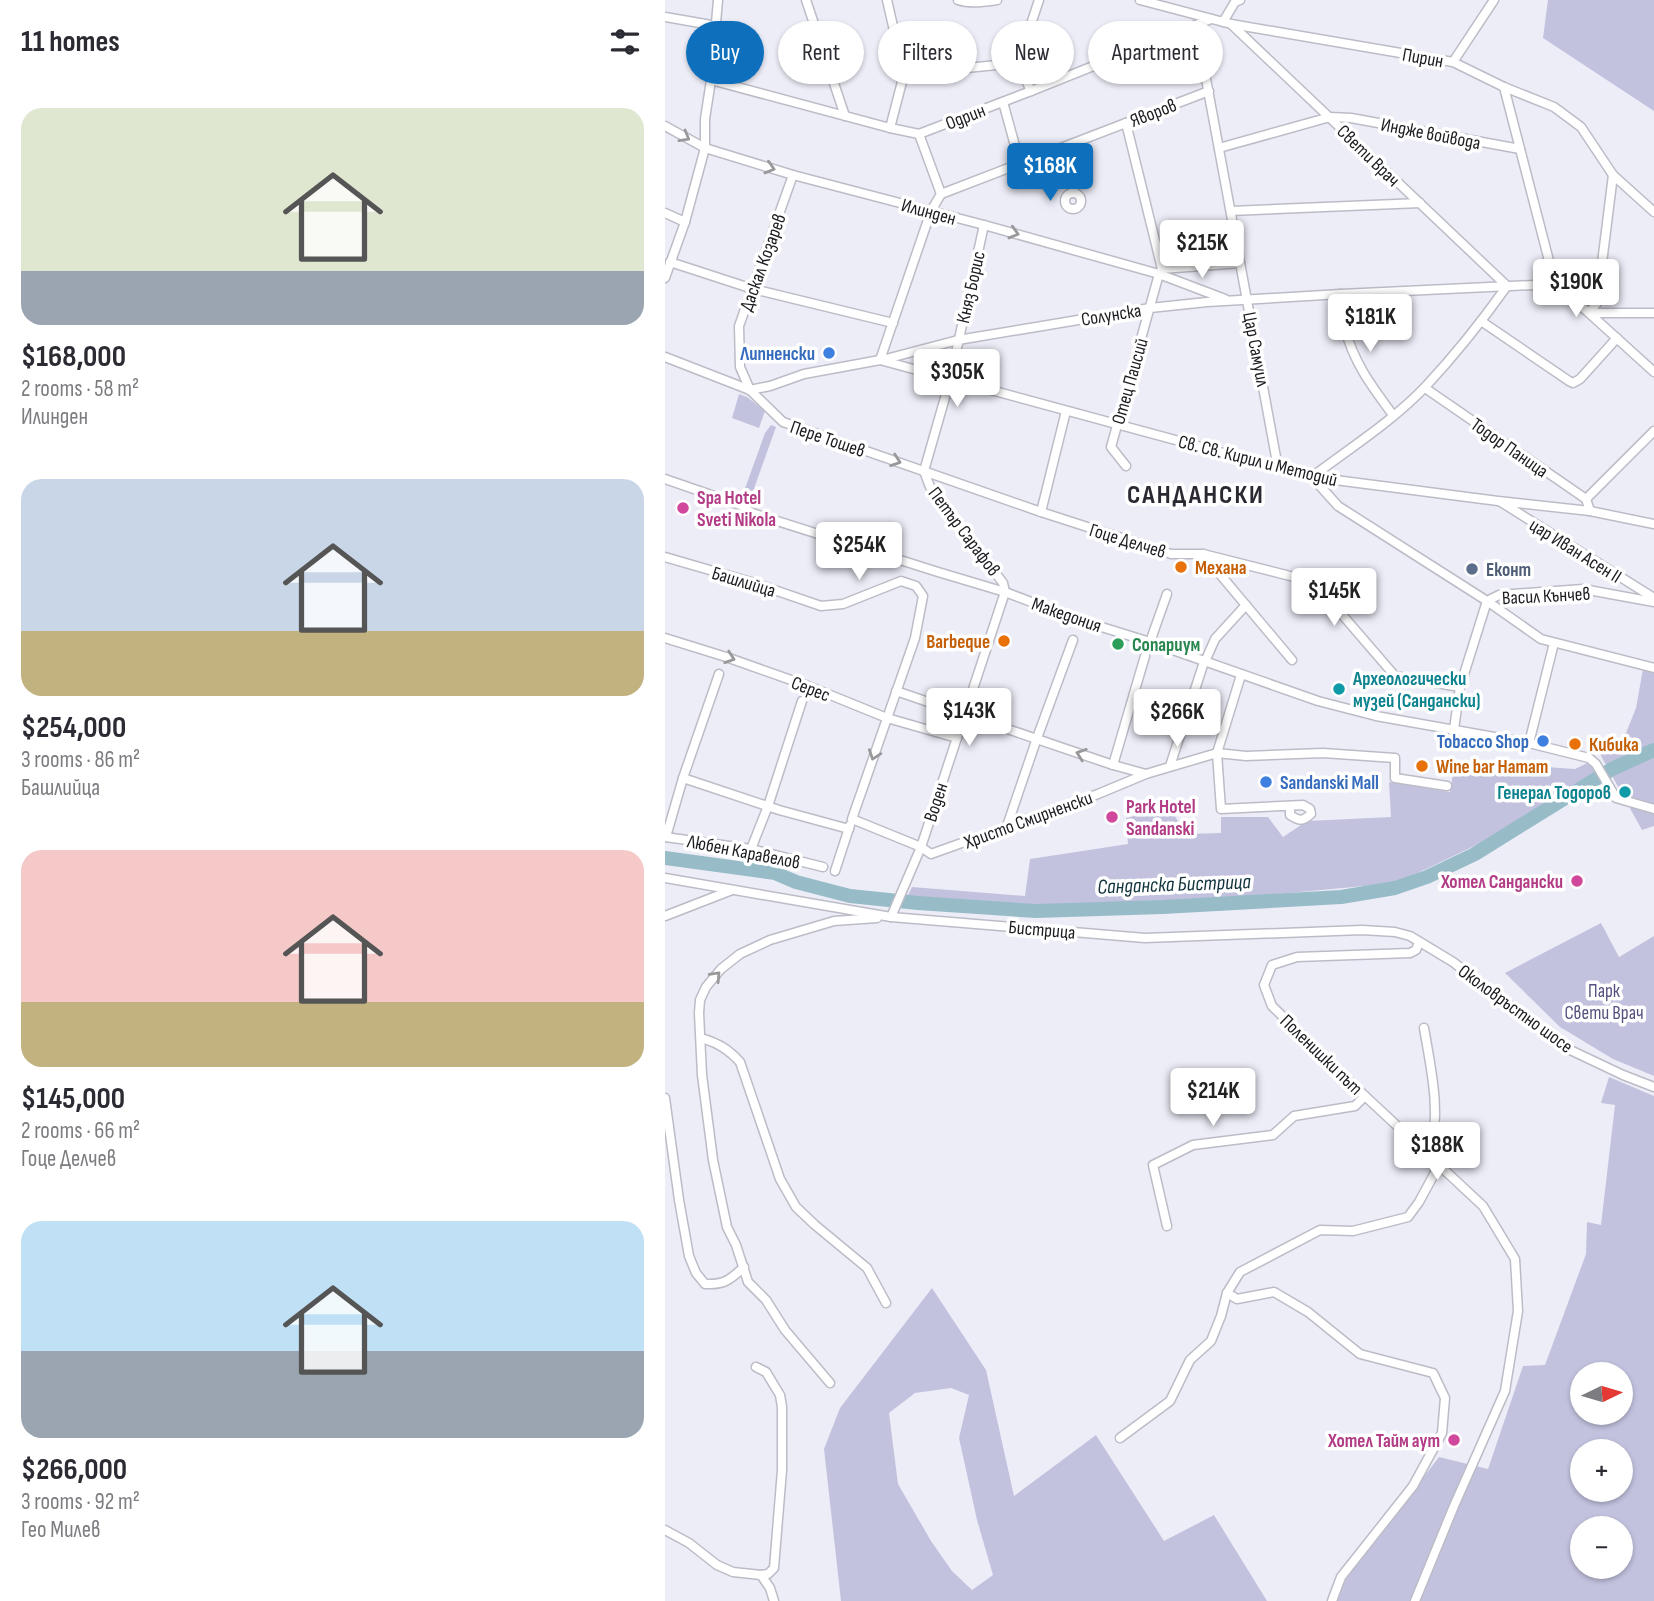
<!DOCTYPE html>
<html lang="en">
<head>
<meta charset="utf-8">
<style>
	body { margin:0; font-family:"Sofia Sans Condensed",sans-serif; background:#f7f7f7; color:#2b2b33; height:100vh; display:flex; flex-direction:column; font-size:26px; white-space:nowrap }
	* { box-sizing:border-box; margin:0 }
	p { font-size:23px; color:#7c7c81 }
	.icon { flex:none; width:38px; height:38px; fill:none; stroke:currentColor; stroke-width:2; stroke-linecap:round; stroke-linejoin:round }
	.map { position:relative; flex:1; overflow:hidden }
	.panel { display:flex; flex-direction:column; background:#fff; width:665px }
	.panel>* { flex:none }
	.guide { position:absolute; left:21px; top:21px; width:665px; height:63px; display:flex; gap:14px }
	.needle { width:46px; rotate:85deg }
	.fabs { position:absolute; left:905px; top:1362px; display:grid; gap:14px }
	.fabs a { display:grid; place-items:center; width:63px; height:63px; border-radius:50%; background:#fff; box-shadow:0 2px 5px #0004; font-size:35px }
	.price { position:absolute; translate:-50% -60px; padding:0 16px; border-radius:7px; background:#fff; color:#222; font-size:23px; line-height:46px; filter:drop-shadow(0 2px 4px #0008) }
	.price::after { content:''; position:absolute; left:50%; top:42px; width:21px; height:16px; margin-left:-10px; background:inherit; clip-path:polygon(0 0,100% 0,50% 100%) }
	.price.selected { background:#0e70bc; color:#fff }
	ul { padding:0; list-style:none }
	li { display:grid; align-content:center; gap:14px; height:371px; padding:0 21px }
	li span { display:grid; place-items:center; height:217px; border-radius:21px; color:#555 }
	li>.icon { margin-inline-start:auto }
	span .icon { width:126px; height:126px; fill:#fffc; stroke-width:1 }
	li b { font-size:30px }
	h2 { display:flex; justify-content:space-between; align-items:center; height:84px; padding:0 21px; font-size:30px }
	.pill { padding:0 24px; border-radius:32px; background:#fff; box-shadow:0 2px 5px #0004; font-size:24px; line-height:63px }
	.pill.selected { background:#0e70bc; color:#fff }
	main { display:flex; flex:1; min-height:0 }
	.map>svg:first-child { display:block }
</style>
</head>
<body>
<main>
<section class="panel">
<h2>11 homes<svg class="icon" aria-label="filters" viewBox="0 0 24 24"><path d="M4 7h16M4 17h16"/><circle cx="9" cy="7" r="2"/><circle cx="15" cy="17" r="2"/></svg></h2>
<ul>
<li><span style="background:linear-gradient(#dfe7d0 75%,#9aa5b1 0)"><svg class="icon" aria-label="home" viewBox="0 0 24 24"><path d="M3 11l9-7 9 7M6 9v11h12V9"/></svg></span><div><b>$168,000</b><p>2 rooms · 58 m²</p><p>Илинден</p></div></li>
<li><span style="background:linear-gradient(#c9d6e8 70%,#c2b280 0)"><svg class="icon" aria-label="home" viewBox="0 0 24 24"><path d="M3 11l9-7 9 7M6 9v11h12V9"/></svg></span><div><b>$254,000</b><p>3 rooms · 86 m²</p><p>Башлийца</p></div></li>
<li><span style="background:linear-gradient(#f6c9c9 70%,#c2b280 0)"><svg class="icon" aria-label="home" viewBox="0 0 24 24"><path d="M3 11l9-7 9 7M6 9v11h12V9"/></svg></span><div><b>$145,000</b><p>2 rooms · 66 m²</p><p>Гоце Делчев</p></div></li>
<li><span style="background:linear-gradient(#bfe0f5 60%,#9aa5b1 0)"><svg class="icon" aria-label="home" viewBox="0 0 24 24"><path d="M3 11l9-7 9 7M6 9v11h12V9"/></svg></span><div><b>$266,000</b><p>3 rooms · 92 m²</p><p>Гео Милев</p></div></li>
</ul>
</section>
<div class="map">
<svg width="989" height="1601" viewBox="0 0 989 1601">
	<rect width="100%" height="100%" fill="#ededf8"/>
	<g fill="#c2c2df" fill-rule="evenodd">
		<polygon points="883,0 989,0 989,111 878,38"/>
		<polygon points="74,394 82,397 100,411 94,428 67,418"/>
		<polygon points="106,425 111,427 86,497 78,494 100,433"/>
		<polygon points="978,669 989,671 989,826 977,830 935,754 957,743 971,708"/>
		<polygon points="790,761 910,769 926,761 931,775 851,826 732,883 536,901 360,906 241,899 247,887 360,896 365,859 463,844 461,818 505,807 520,834 556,833 556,817 603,817 618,837 642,821 726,817 724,782 785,792"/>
		<polygon points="936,923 954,957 989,936 989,1076 948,1059 895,1027 840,973"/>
		<path d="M944,1077L989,1096V1601H672L680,1580L774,1457L823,1469L858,1366L880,1365L921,1254L922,1222L936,1225L950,1105L936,1103ZM917,1374H956V1412H917ZM917,1451H956V1489H917ZM917,1528H956V1566H917Z"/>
		<path d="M267,1288L321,1370L349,1496L431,1435L499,1541L549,1515L602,1601H176L159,1449L175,1408ZM286,1388L304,1395L294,1438L312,1520L328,1575L307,1590L287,1571L266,1541L233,1484L224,1413L250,1393Z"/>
	</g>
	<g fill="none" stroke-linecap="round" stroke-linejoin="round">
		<polyline stroke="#97bcc8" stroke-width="14" points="0,858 110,873 131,882 185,896 253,903 371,911 498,907 676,897 730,888 762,877 810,854 947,769 989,750"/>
		<defs>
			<g id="minor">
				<polyline points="141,0 180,116"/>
				<polyline points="222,0 239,74 225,128"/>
				<path d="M293,0C305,4 319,2 332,0"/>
				<polyline points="475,0 566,24 788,62 839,87 889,107 916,127 948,175 989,212"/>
				<polyline points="0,17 52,26"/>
				<polyline points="558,22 570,2 575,0"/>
				<path d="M566,24L842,286C817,321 790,355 761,386C728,421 685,448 647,477L673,506L822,601L876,639L989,668"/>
				<polyline points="531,25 613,468"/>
				<polyline points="788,62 829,0"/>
				<polyline points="239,74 353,63"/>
				<polyline points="46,80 225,128 254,134 366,91 546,19"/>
				<polyline points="839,87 890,284"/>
				<polyline points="366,91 353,63 374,0"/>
				<polyline points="338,102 355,164"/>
				<polyline points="0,126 40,148 128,175 319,225 494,274 560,299"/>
				<polyline points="254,134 276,194"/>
				<polyline points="404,145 411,166 408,193"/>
				<polyline points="554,148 665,117 686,118 855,149"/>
				<circle cx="408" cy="201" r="8"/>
				<polyline points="276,194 544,91"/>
				<polyline points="566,211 755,203"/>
				<polyline points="0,213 20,222"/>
				<polyline points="5,262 88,289 228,323"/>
				<polyline points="497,269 575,263"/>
				<polyline points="0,278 20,222 40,148 40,119 46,80 53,0"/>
				<polyline points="890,284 924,313 932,303 948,175"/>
				<path d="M676,294C677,305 677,317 680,328C688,362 708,388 728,415"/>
				<polyline points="989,313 924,313 989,372"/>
				<polyline points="816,321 904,381 908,383 915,379 952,338"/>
				<polyline points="0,357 85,390 118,422 376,512 506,554 538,554 649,582 730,676 795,687"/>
				<polyline points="215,360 266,211 276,194"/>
				<polyline points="217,360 293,340 485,308 542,302 676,294 890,284"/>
				<polyline points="760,388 921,499 925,511"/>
				<polyline points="85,390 105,386 139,374 215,360 647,477 833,501 925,511 989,524"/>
				<polyline points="85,390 75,367 74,326 128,175"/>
				<polyline points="461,466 446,447 494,274 497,269 461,123"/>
				<polyline points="259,471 285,380 319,225"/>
				<polyline points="259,471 265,487 338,583 340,592"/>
				<polyline points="0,479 75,505 87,513 273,572 340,592 414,620 485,642 653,701 711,716 864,743 924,758 931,764 951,798 989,809"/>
				<polyline points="921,499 989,431"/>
				<polyline points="836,502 989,598"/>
				<polyline points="376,512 401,411"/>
				<polyline points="538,554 627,660"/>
				<polyline points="0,557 86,582 156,606 178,604 236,581 251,586 258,596 250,638 187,819 256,847 266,854 433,794 481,774 552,753 581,756 658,753 730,758 730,778 782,786"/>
				<polyline points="0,638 61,657 143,686 222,718 292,738"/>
				<polyline points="485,642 502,594"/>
				<polyline points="542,657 550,639 581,605"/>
				<path d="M576,675L552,753L556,809L638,805L645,809L646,814C637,822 634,821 625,815V806"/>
				<polyline points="231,691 448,765 481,774"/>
				<polyline points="789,729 795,687 822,601 834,595 918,589 989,602"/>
				<polyline points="864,743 889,643"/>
				<polyline points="448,765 480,656"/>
				<polyline points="505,766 539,662"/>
				<polyline points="18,778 114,810 184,829"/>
				<polyline points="342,826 372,738 408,640"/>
				<polyline points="0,837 86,849 158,867"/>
				<polyline points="1,837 18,778 54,674"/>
				<polyline points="86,849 103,806 137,701"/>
				<polyline points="170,871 185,825"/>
				<polyline points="0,878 226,917 480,938 697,930 730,932 745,936 788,962 901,1048 958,1075 989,1087"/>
				<polyline points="0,916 67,890"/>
				<polyline points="226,917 256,847 340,592"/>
				<path d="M759,1028C766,1069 777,1115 764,1155"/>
				<path d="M36,1038C53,1043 63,1049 75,1062L115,1179L131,1207L150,1225L202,1268L221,1303"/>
				<path d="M0,1098L14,1200L24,1256L31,1273L40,1284C59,1285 65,1280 79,1267"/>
				<polyline points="502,1226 488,1165 528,1145 608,1135 629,1116 690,1106 700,1096"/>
				<polyline points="165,1383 120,1330 101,1300 83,1282 71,1245 62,1227 48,1160 37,1075 34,1013 35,1000 41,987 56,969 75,954 105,940 169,921 212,918"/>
				<polyline points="455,1438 505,1401 525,1360 546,1341 556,1316 562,1293"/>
				<polyline points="0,1530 24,1543 52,1565 68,1572 96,1575 103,1574 109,1568 117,1470 117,1407 115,1395 101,1372 91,1367"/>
				<polyline points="96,1575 105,1588 109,1601"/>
				<polyline points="667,1601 676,1577 748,1486 777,1433 780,1398 768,1373 695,1354 643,1312 609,1292 572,1299 562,1293 575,1272 655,1230 688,1231 743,1217 754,1202 774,1165"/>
				<polyline points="750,1601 789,1506 840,1391 853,1311 850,1259 818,1206 700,1096 607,1006 599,985 607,965 632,957 745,953 751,950 754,942"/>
			</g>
		</defs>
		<use href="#minor" stroke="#bcbcc7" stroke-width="11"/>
		<use href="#minor" stroke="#fff" stroke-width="8"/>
	</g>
	<defs><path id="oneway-chevron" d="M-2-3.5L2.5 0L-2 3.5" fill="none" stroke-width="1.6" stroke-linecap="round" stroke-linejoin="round" transform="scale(1.75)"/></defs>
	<g stroke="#99999b">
		<use href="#oneway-chevron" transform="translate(20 137) rotate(30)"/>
		<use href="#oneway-chevron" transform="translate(105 168) rotate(17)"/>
		<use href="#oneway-chevron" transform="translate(349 233) rotate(16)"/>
		<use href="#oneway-chevron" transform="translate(231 461) rotate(19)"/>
		<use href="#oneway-chevron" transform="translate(65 658) rotate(19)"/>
		<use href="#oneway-chevron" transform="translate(416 754) rotate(-161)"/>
		<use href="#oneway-chevron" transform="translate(209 755) rotate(109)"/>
		<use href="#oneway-chevron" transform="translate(51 976) rotate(-47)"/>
	</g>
	<g fill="#3f7fe0" stroke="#fff" stroke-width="2.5">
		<circle cx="164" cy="353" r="7"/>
		<circle cx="878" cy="741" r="7"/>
		<circle cx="601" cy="782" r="7"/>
	</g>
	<g fill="#d1479c" stroke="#fff" stroke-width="2.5">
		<circle cx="18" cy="508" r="7"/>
		<circle cx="447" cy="817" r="7"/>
		<circle cx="912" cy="881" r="7"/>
		<circle cx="789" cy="1440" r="7"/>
	</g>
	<g fill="#e8710a" stroke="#fff" stroke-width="2.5">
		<circle cx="516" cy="567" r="7"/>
		<circle cx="339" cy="641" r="7"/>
		<circle cx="910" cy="744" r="7"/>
		<circle cx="757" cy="766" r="7"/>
	</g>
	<circle fill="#5c6f8a" stroke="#fff" stroke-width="2.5" cx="807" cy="569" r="7"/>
	<circle fill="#2e9e5b" stroke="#fff" stroke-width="2.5" cx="453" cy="644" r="7"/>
	<g fill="#0f9aa8" stroke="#fff" stroke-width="2.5">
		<circle cx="674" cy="689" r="7"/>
		<circle cx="960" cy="792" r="7"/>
	</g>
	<g text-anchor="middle" stroke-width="7" stroke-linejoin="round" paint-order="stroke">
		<g font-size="19" fill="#1c1c20" stroke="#fff">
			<text transform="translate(758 57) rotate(10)" y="7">Пирин</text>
			<text transform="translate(488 112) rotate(-21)" y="7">Яворов</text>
			<text transform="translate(300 116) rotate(-21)" y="7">Одрин</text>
			<text transform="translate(766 133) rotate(11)" y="7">Индже войвода</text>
			<text transform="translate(704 155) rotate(44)" y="7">Свети Врач</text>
			<text transform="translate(264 211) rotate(15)" y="7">Илинден</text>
			<text transform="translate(97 262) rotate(-70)" y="7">Даскал Козарев</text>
			<text transform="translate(305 287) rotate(-77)" y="7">Княз Борис</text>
			<text transform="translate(446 314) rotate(-9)" y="7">Солунска</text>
			<text transform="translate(592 349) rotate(79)" y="7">Цар Самуил</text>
			<text transform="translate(464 381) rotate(-74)" y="7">Отец Паисий</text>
			<text transform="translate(163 438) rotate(19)" y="7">Пере Тошев</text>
			<text transform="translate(845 447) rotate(35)" y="7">Тодор Паница</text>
			<text transform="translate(593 460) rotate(14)" y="7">Св. Св. Кирил и Методий</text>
			<text transform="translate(300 531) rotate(53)" y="7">Петър Сарафов</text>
			<text transform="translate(463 540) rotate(17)" y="7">Гоце Делчев</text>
			<text transform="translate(911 550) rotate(32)" y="7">цар Иван Асен II</text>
			<text transform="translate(79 581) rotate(17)" y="7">Башлийца</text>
			<text transform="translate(881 595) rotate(-3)" y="7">Васил Кънчев</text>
			<text transform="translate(402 614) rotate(19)" y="7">Македония</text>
			<text transform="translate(146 688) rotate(21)" y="7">Серес</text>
			<text transform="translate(270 802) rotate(-72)" y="7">Воден</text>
			<text transform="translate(363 819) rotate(-20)" y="7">Христо Смирненски</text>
			<text transform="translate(79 851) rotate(11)" y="7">Любен Каравелов</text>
			<text transform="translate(377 929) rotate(5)" y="7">Бистрица</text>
			<text transform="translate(851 1008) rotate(36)" y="7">Околовръстно шосе</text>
			<text transform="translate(657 1054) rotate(44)" y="7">Поленишки път</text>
		</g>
		<g font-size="19" font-weight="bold" fill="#366cbe" stroke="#fff" text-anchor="end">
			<text x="150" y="360">Липненски</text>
			<text x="864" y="748">Tobacco Shop</text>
			<text x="615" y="789" text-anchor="start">Sandanski Mall</text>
		</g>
		<g font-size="19" font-weight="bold" fill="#b23c85" stroke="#fff" text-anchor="start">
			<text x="32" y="504">Spa Hotel<tspan x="32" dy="22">Sveti Nikola</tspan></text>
			<text x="461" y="813">Park Hotel<tspan x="461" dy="22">Sandanski</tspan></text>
			<text x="898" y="888" text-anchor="end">Хотел Сандански</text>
			<text x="775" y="1447" text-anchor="end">Хотел Тайм аут</text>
		</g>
		<g font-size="19" font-weight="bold" fill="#c56008" stroke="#fff" text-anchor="start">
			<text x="530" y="574">Механа</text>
			<text x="325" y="648" text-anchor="end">Barbeque</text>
			<text x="924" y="751">Кибика</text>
			<text x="771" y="773">Wine bar Hamam</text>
		</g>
		<g font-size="19" font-weight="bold" fill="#4e5e75" stroke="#fff" text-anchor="start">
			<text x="821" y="576">Еконт</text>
		</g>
		<g font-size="19" font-weight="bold" fill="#27864d" stroke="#fff" text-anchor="start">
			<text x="467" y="651">Сопариум</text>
		</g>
		<g font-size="19" font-weight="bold" fill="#0d838f" stroke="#fff" text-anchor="start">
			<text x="688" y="685">Археологически<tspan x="688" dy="22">музей (Сандански)</tspan></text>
			<text x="946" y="799" text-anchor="end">Генерал Тодоров</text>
		</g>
		<g font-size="19" fill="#55517f" stroke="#fff">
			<text x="939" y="997">Парк<tspan x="939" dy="22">Свети Врач</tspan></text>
		</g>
		<g font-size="21" font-style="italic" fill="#10333d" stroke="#fff">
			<text transform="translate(509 884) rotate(-2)" y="7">Санданска Бистрица</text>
		</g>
		<g font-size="26" font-weight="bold" letter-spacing="2" fill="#2a2932" stroke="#fff">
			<text x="531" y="503">САНДАНСКИ</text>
		</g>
	</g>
</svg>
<div class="fabs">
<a><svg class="needle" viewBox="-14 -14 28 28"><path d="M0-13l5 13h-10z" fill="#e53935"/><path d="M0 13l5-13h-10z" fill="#7c7c81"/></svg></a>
<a>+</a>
<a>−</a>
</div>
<b class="price selected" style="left:385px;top:203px">$168K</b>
<b class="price" style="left:537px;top:280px">$215K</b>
<b class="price" style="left:911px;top:319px">$190K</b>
<b class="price" style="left:705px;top:354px">$181K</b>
<b class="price" style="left:292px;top:409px">$305K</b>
<b class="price" style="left:194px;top:582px">$254K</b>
<b class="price" style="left:669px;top:628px">$145K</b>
<b class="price" style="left:304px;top:748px">$143K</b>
<b class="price" style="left:512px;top:749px">$266K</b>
<b class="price" style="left:548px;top:1128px">$214K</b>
<b class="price" style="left:772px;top:1182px">$188K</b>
<div class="guide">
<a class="pill selected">Buy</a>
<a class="pill">Rent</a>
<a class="pill">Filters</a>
<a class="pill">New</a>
<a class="pill">Apartment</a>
</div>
</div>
</main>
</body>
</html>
